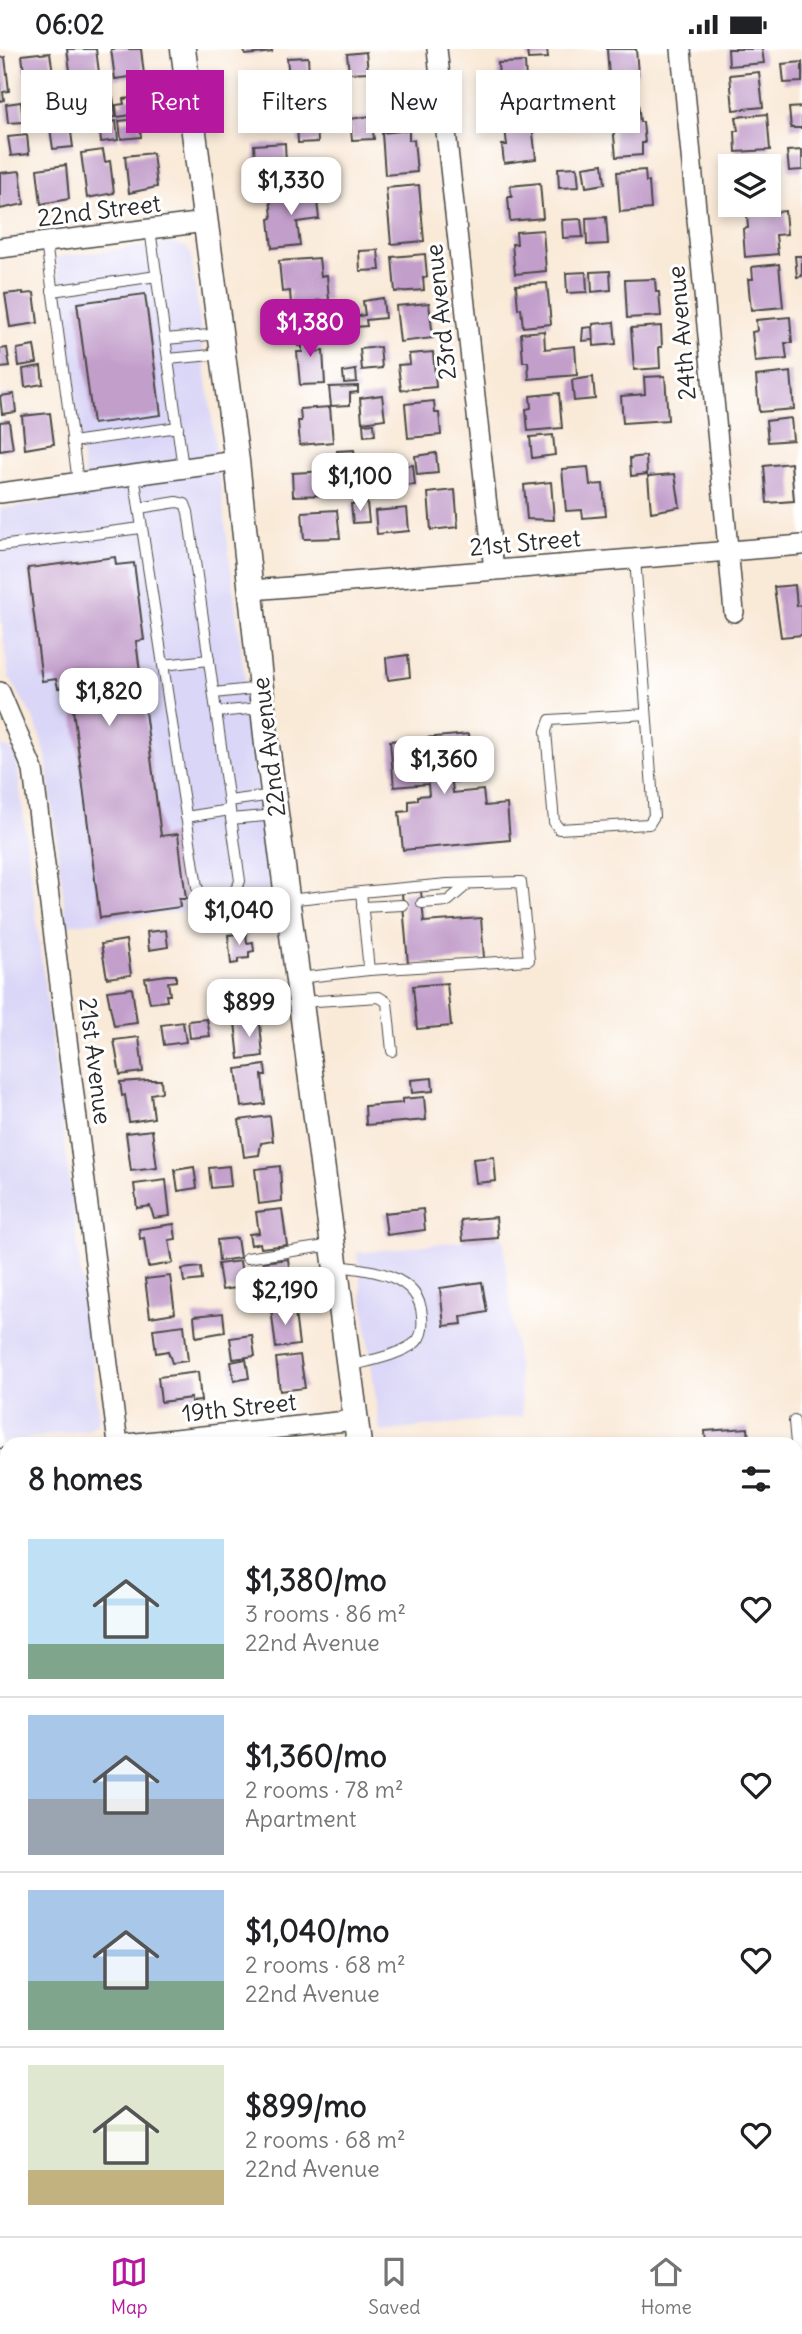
<!DOCTYPE html>
<html lang="en">
<head>
<meta charset="utf-8">
<style>
	body { margin:0; font-family:Delius,sans-serif; background:#f6f6f6; color:#202124; height:100vh; display:flex; flex-direction:column; font-size:26px; white-space:nowrap }
	* { box-sizing:border-box; margin:0 }
	p { font-size:23px; color:#757577 }
	.icon { flex:none; width:38px; height:38px; fill:none; stroke:currentColor; stroke-width:2; stroke-linecap:round; stroke-linejoin:round }
	.map { position:relative; flex:1; overflow:hidden }
	.details { position:absolute; left:0px; top:1388px; width:803px; height:800px; display:flex; flex-direction:column; background:#fff; border-radius:21px 21px 0 0; box-shadow:0 4px 10px #0003 }
	.details>* { flex:none }
	.top-card { position:absolute; left:21px; top:21px; width:761px; height:63px; display:flex; gap:14px }
	.fabs { position:absolute; left:718px; top:105px; display:grid; gap:14px }
	.fabs a { display:grid; place-items:center; width:63px; height:63px; border-radius:0px; background:#fff; box-shadow:0 4px 10px #0003; font-size:35px }
	.price { position:absolute; translate:-50% -60px; padding:0 16px; border-radius:14px; background:#fff; color:#222; font-size:23px; line-height:46px; filter:drop-shadow(0 2px 4px #0008) }
	.price::after { content:''; position:absolute; left:50%; top:42px; width:21px; height:16px; margin-left:-10px; background:inherit; clip-path:polygon(0 0,100% 0,50% 100%) }
	.price.active { background:#b5179e; color:#fff }
	ul { padding:0; list-style:none }
	li { display:flex; align-items:center; gap:21px; height:175px; padding:0 28px }
	li+li { border-top:2px solid #e0e0e0 }
	li span { display:grid; place-items:center; flex:none; width:196px; height:140px; border-radius:0px; color:#555 }
	li>.icon { margin-inline-start:auto }
	span .icon { width:84px; height:84px; fill:#fffc; stroke-width:1 }
	li b { font-size:30px }
	h2 { display:flex; justify-content:space-between; align-items:center; height:84px; padding:0 28px; font-size:30px }
	.pill { padding:0 24px; border-radius:0px; background:#fff; box-shadow:0 4px 10px #0003; font-size:24px; line-height:63px }
	.pill.active { background:#b5179e; color:#fff }
	.status { display:flex; justify-content:space-between; align-items:center; height:49px; padding:0 35px; background:#fff; direction:ltr }
	.status svg { height:19px; fill:currentColor }
	.tabs { display:flex; justify-content:space-around; align-items:center; height:98px; border-top:2px solid #e0e0e0; background:#fff; font-size:19px; color:#757577 }
	.tabs a { display:grid; justify-items:center; gap:4px }
	.tabs .active { color:#b5179e }
	.map>svg:first-child { display:block }
</style>
</head>
<body>
<div class="status"><b>06:02</b><svg viewBox="0 0 49 12"><path d="M0 12V9h3v3zM5 12V6h3v6zM10 12V3h3v9zM15 12V0h3v12zM26 1h20v11H26zM47 4h2v5h-2z"/></svg></div>
<div class="map">
<svg width="802" height="2187" viewBox="0 0 802 2187">
	<rect width="100%" height="100%" fill="#fff"/>
	<filter id="ink" filterUnits="userSpaceOnUse"><feTurbulence type="fractalNoise" baseFrequency=".0143" numOctaves="2"/><feDisplacementMap in="SourceGraphic" scale="14" xChannelSelector="R" yChannelSelector="G"/><feConvolveMatrix kernelMatrix="1 2 1 2 8 2 1 2 1" color-interpolation-filters="sRGB"/></filter>
	<filter id="wash" filterUnits="userSpaceOnUse"><feTurbulence type="fractalNoise" baseFrequency=".00686" numOctaves="4" result="noise"/><feDisplacementMap in="SourceGraphic" scale="28" xChannelSelector="R" yChannelSelector="G"/><feGaussianBlur stdDeviation="1.57" result="paint"/><feColorMatrix in="noise" values="0 0 0 0 0 0 0 0 0 0 0 0 0 0 0 0 0 1.4 0 .05"/><feComposite in="paint" operator="in"/></filter>
	<g filter="url(#wash)">
		<rect width="100%" height="100%" fill="#f9e9d7"/>
		<g fill="#dad6f7">
			<polygon points="172,194 186,198 191,205 193,220 273,852 67,876 46,707 35,672 9,628 6,609 0,559 0,460 87,448 56,208"/>
			<polygon points="0,697 9,699 15,707 18,723 99,1367 97,1375 88,1381 0,1393"/>
			<polygon points="503,1187 523,1367 380,1383 357,1204"/>
			<polygon points="796,2150 802,2150 802,2187 488,2187 491,2180 796,2180"/>
		</g>
		<g id="blocks">
			<g fill="#c29ecb">
				<polygon points="67,0 96,0 100,32 72,36"/>
				<polygon points="111,0 141,0 144,26 115,30"/>
				<polygon points="244,0 272,0 272,3 245,6"/>
				<polygon points="527,0 547,0 548,9 528,10"/>
				<polygon points="607,0 636,0 638,25 630,26 631,42 610,43"/>
				<polygon points="728,0 762,0 764,14 729,17"/>
				<polygon points="366,3 368,23 349,24 347,5"/>
				<polygon points="39,4 40,5 50,4 55,37 26,41 22,6"/>
				<polygon points="5,8 9,42 3,43 4,51 0,52 0,9"/>
				<polygon points="308,8 309,26 289,28 287,9"/>
				<polygon points="525,13 527,52 497,54 495,31 499,31 498,14"/>
				<polygon points="802,13 802,33 784,34 782,15"/>
				<polygon points="403,22 404,36 408,36 410,62 380,65 376,24"/>
				<polygon points="759,23 763,58 733,61 730,26"/>
				<polygon points="276,29 279,71 252,73 251,52 247,53 245,31"/>
				<polygon points="143,47 146,64 117,68 116,56 124,55 123,50"/>
				<polygon points="113,48 116,68 103,70 101,50"/>
				<polygon points="66,50 68,70 54,72 51,53"/>
				<polygon points="21,53 23,73 8,74 6,55"/>
				<polygon points="638,53 640,73 643,73 645,94 642,94 642,106 616,108 611,55"/>
				<polygon points="530,58 536,110 504,114 502,96 507,96 503,62"/>
				<polygon points="802,58 802,79 791,79 789,59"/>
				<polygon points="767,65 770,101 736,103 735,82 738,82 736,68"/>
				<polygon points="371,67 374,90 352,91 350,70"/>
				<polygon points="139,70 141,88 121,90 119,72"/>
				<polygon points="116,72 118,91 101,93 99,74"/>
				<polygon points="317,73 318,93 298,94 297,74"/>
				<polygon points="70,76 73,98 53,100 50,79"/>
				<polygon points="409,81 409,91 414,91 417,123 385,126 382,84"/>
				<polygon points="27,86 29,105 11,107 8,88"/>
				<polygon points="285,94 287,137 262,139 260,123 256,123 254,96"/>
				<polygon points="103,101 105,113 110,112 114,144 87,149 81,104"/>
				<polygon points="802,101 802,121 789,122 787,102"/>
				<polygon points="153,104 157,138 129,144 125,107"/>
				<polygon points="771,114 774,150 768,151 768,117 758,117 758,115"/>
				<polygon points="603,115 605,135 586,138 583,118"/>
				<polygon points="66,116 69,150 41,155 37,120"/>
				<polygon points="577,118 579,138 559,139 558,119"/>
				<polygon points="645,121 646,133 649,133 651,160 620,163 617,123"/>
				<polygon points="20,122 24,155 0,160 0,124"/>
				<polygon points="540,134 543,169 510,172 508,148 512,148 510,137"/>
				<polygon points="337,136 338,147 323,149 322,138"/>
				<polygon points="419,136 424,192 391,195 386,139"/>
				<polygon points="316,143 319,170 297,173 300,196 272,199 269,170 272,169 270,147"/>
				<polygon points="785,162 787,185 776,186 778,205 745,208 743,180 748,179 747,166"/>
				<polygon points="606,168 608,195 587,196 586,169"/>
				<polygon points="581,170 583,188 563,189 562,171"/>
				<polygon points="543,181 546,222 515,225 512,195 517,195 516,183"/>
				<polygon points="378,201 380,221 360,222 359,202"/>
				<polygon points="425,205 427,228 423,228 424,241 395,243 392,208"/>
				<polygon points="795,207 802,207 802,227 797,228"/>
				<polygon points="319,209 321,227 327,226 329,251 316,252 317,266 292,269 290,242 282,243 279,212"/>
				<polygon points="779,215 783,258 751,261 748,230 753,230 752,218"/>
				<polygon points="610,222 611,241 592,243 591,223"/>
				<polygon points="586,223 587,243 567,244 566,224"/>
				<polygon points="655,230 656,243 659,243 661,267 627,269 625,231"/>
				<polygon points="547,234 551,275 523,278 521,259 518,260 516,236"/>
				<polygon points="23,243 23,245 34,244 38,274 10,278 5,245"/>
				<polygon points="145,245 161,366 93,375 77,254"/>
				<polygon points="383,249 385,269 366,271 367,277 355,278 354,268 365,266 363,252"/>
				<polygon points="429,254 433,289 400,293 396,257"/>
				<polygon points="790,268 792,294 785,294 787,310 755,313 752,283 757,282 756,271"/>
				<polygon points="614,273 616,295 594,297 593,275"/>
				<polygon points="661,277 662,298 659,298 660,319 634,321 631,279"/>
				<polygon points="592,278 593,291 582,292 583,279"/>
				<polygon points="319,281 320,295 316,295 317,303 323,302 325,335 300,336 297,303 302,303 302,296 298,297 297,282"/>
				<polygon points="544,282 545,300 575,297 577,326 529,330 528,313 523,313 521,284"/>
				<polygon points="34,297 37,314 19,317 17,300"/>
				<polygon points="380,298 382,319 362,321 360,300"/>
				<polygon points="7,299 10,318 0,319 0,300"/>
				<polygon points="433,303 436,338 401,341 398,316 410,315 409,305"/>
				<polygon points="41,317 43,335 25,338 23,320"/>
				<polygon points="356,321 357,333 344,334 343,323"/>
				<polygon points="791,323 794,360 759,363 756,327"/>
				<polygon points="665,327 668,371 623,374 621,347 645,345 644,328"/>
				<polygon points="593,328 595,350 574,352 572,331"/>
				<polygon points="358,337 358,343 350,344 350,356 331,357 329,338"/>
				<polygon points="559,344 562,379 528,382 526,360 531,359 530,347"/>
				<polygon points="14,345 16,363 2,365 0,347"/>
				<polygon points="382,346 385,370 362,373 360,349"/>
				<polygon points="434,352 435,364 439,364 441,386 408,389 405,355"/>
				<polygon points="330,358 333,393 300,396 298,372 301,372 300,360"/>
				<polygon points="50,364 54,395 25,400 22,367"/>
				<polygon points="791,369 793,391 768,393 766,372"/>
				<polygon points="9,372 13,400 0,402 0,373"/>
				<polygon points="374,374 375,386 364,387 363,375"/>
				<polygon points="553,386 555,406 532,409 530,388"/>
				<polygon points="354,401 356,420 338,421 337,402"/>
				<polygon points="436,404 438,424 417,426 415,407"/>
				<polygon points="646,407 647,425 631,427 630,409"/>
				<polygon points="791,414 794,452 767,454 764,417"/>
				<polygon points="413,416 415,436 394,437 392,418"/>
				<polygon points="588,418 590,436 603,435 606,467 583,469 582,461 566,462 562,420"/>
				<polygon points="327,422 327,430 335,429 335,440 329,440 329,446 293,447 292,424"/>
				<polygon points="675,425 680,458 651,463 648,427"/>
				<polygon points="551,433 554,471 527,470 524,436"/>
				<polygon points="455,441 458,478 431,481 428,444"/>
				<polygon points="367,454 369,473 353,474 351,455"/>
				<polygon points="407,459 409,482 377,485 375,462"/>
				<polygon points="337,461 340,489 304,490 302,463"/>
				<polygon points="115,508 116,516 134,514 144,591 136,592 161,787 178,785 186,850 179,850 180,858 100,869 70,637 58,639 56,630 42,632 28,519"/>
				<polygon points="795,536 797,557 802,556 802,586 781,588 774,538"/>
				<polygon points="408,606 410,628 388,631 386,609"/>
				<polygon points="469,685 473,731 452,733 453,744 483,741 485,757 507,755 510,791 403,801 399,763 409,762 409,752 418,751 418,747 429,746 428,735 394,738 390,692"/>
				<polygon points="421,842 424,873 481,869 484,909 408,915 402,844"/>
				<polygon points="166,881 168,898 149,901 147,883"/>
				<polygon points="246,884 247,894 253,893 254,902 249,903 249,909 238,910 238,914 231,915 228,886"/>
				<polygon points="126,891 131,926 107,929 101,895"/>
				<polygon points="167,926 176,926 176,932 168,933 170,946 166,946 167,952 150,954 145,929"/>
				<polygon points="253,934 256,958 221,962 218,938"/>
				<polygon points="447,934 451,977 417,980 413,937"/>
				<polygon points="132,939 137,974 114,977 107,942"/>
				<polygon points="207,970 210,987 190,989 188,972"/>
				<polygon points="258,970 259,975 260,975 263,1007 239,1010 235,973"/>
				<polygon points="183,973 186,993 164,996 161,976"/>
				<polygon points="139,988 143,1023 120,1026 114,991"/>
				<polygon points="265,1016 266,1026 262,1026 265,1055 241,1058 236,1020"/>
				<polygon points="432,1029 433,1042 412,1044 411,1031"/>
				<polygon points="149,1031 161,1031 162,1043 151,1045 154,1069 129,1073 125,1046 122,1047 120,1033"/>
				<polygon points="424,1048 426,1071 366,1076 365,1057 402,1054 402,1050"/>
				<polygon points="270,1067 273,1092 261,1094 259,1106 244,1108 239,1071"/>
				<polygon points="152,1081 157,1119 131,1122 126,1084"/>
				<polygon points="494,1108 496,1132 476,1134 473,1110"/>
				<polygon points="229,1117 231,1137 211,1139 209,1119"/>
				<polygon points="280,1117 282,1152 259,1155 255,1120"/>
				<polygon points="194,1118 197,1139 178,1142 175,1121"/>
				<polygon points="166,1131 170,1167 154,1169 150,1157 137,1159 134,1135"/>
				<polygon points="282,1160 287,1196 261,1199 260,1194 251,1196 249,1185 259,1184 256,1163"/>
				<polygon points="423,1160 425,1181 387,1186 384,1164"/>
				<polygon points="496,1168 498,1189 463,1192 461,1171"/>
				<polygon points="174,1175 176,1190 169,1191 173,1214 148,1218 144,1189 140,1190 139,1180"/>
				<polygon points="237,1189 240,1209 219,1212 217,1191"/>
				<polygon points="288,1210 293,1249 268,1252 263,1213"/>
				<polygon points="240,1212 244,1238 222,1241 218,1215"/>
				<polygon points="201,1218 202,1231 184,1233 182,1220"/>
				<polygon points="170,1227 175,1264 150,1268 145,1230"/>
				<polygon points="482,1233 487,1263 461,1268 462,1275 444,1277 440,1239"/>
				<polygon points="294,1256 299,1296 276,1299 271,1259"/>
				<polygon points="223,1264 225,1283 196,1288 194,1267"/>
				<polygon points="184,1276 188,1312 172,1314 168,1302 156,1304 153,1280"/>
				<polygon points="252,1286 255,1307 233,1310 230,1289"/>
				<polygon points="300,1306 305,1339 280,1342 276,1309"/>
				<polygon points="246,1310 249,1329 234,1332 231,1313"/>
				<polygon points="198,1323 201,1352 191,1353 191,1349 161,1353 158,1328"/>
				<polygon points="748,1379 749,1395 706,1395 705,1382"/>
				<rect x="0" y="1459" width="7" height="21"/>
				<polygon points="7,1484 7,1503 0,1504 0,1485"/>
				<polygon points="7,1699 7,1724 0,1724 0,1700"/>
				<polygon points="7,1739 7,1773 0,1774 0,1740"/>
				<polygon points="7,1785 7,1823 0,1824 0,1786"/>
				<polygon points="7,1837 7,1871 1,1872 0,1838"/>
				<polygon points="7,1883 7,1922 5,1922 0,1884"/>
			</g>
		</g>
	</g>
	<g filter="url(#ink)">
		<use href="#blocks" fill-opacity="0" stroke="#4a4845" stroke-width="2"/>
		<g fill="none" stroke-linecap="round" stroke-linejoin="round">
			<defs>
				<g id="service">
					<polyline points="150,180 183,419"/>
					<polyline points="46,193 78,433"/>
					<polyline points="52,242 157,227"/>
					<polyline points="166,290 220,285"/>
					<polyline points="168,310 223,305"/>
					<polyline points="72,393 178,378"/>
					<polyline points="134,426 139,459"/>
					<path d="M177,453L185,455L188,463L240,832C235,849 217,850 202,847L197,838L139,459Z"/>
					<polyline points="0,497 141,479"/>
					<polyline points="635,509 654,767 649,775 559,780 554,773 546,682 550,671 646,665"/>
					<polyline points="163,616 209,611"/>
					<polyline points="214,644 261,639"/>
					<polyline points="216,663 261,659"/>
					<polyline points="229,752 273,746"/>
					<polyline points="186,768 230,761"/>
					<polyline points="231,770 276,766"/>
					<polyline points="361,843 447,835 521,833 529,911 369,921"/>
					<polyline points="288,851 361,843 369,921 298,929"/>
					<polyline points="422,854 448,852 468,835"/>
					<polyline points="362,858 403,856"/>
					<polyline points="301,953 379,948 387,953 392,1002"/>
					<polyline points="247,1209 332,1196"/>
					<path d="M336,1217C368,1220 420,1225 422,1267C423,1276 423,1286 416,1293C401,1306 368,1312 349,1317"/>
					<polyline points="794,1372 796,1395"/>
					<polyline points="796,1402 802,1479"/>
					<polyline points="796,1728 802,1727"/>
					<polyline points="661,2180 662,2187"/>
				</g>
				<g id="minor">
					<polyline points="437,0 494,521"/>
					<polyline points="681,0 734,563"/>
					<polyline points="0,199 205,173"/>
					<polyline points="0,444 237,412"/>
					<polyline points="252,541 802,496"/>
					<polyline points="0,643 33,721 118,1395"/>
					<polyline points="127,1395 356,1371"/>
					<polyline points="0,1410 7,1409"/>
					<polyline points="796,1524 802,1524"/>
					<polyline points="212,2180 213,2187"/>
				</g>
				<g id="tertiary">
					<polyline points="183,0 237,412 267,696 359,1395"/>
					<polyline points="796,2132 802,2132"/>
					<polyline points="459,2180 460,2187"/>
					<polyline points="262,2187 314,2180"/>
				</g>
			</defs>
			<use href="#service" stroke="#4a4845" stroke-width="12"/>
			<use href="#minor" stroke="#4a4845" stroke-width="22"/>
			<use href="#tertiary" stroke="#4a4845" stroke-width="27"/>
			<use href="#service" stroke="#fff" stroke-width="10"/>
			<use href="#minor" stroke="#fff" stroke-width="19"/>
			<use href="#tertiary" stroke="#fff" stroke-width="24"/>
		</g>
	</g>
	<g text-anchor="middle" stroke-width="6" stroke-linejoin="round" paint-order="stroke">
		<g font-size="24" fill="#2b2b2b" stroke="#fff">
			<text transform="translate(99 162) rotate(-7)" y="8">22nd Street</text>
			<text transform="translate(441 263) rotate(-96)" y="8">23rd Avenue</text>
			<text transform="translate(682 284) rotate(-95)" y="8">24th Avenue</text>
			<text transform="translate(525 494) rotate(-5)" y="8">21st Street</text>
			<text transform="translate(269 698) rotate(-97)" y="8">22nd Avenue</text>
			<text transform="translate(95 1012) rotate(83)" y="8">21st Avenue</text>
			<text transform="translate(239 1359) rotate(-6)" y="8">19th Street</text>
		</g>
	</g>
</svg>
<div class="fabs">
<a><svg class="icon" aria-label="layers" viewBox="0 0 24 24"><path d="M12 4l9 5-9 5-9-5zM3 14l9 5 9-5"/></svg></a>
</div>
<b class="price" style="left:291px;top:168px">$1,330</b>
<b class="price active" style="left:310px;top:310px">$1,380</b>
<b class="price" style="left:360px;top:464px">$1,100</b>
<b class="price" style="left:109px;top:679px">$1,820</b>
<b class="price" style="left:444px;top:747px">$1,360</b>
<b class="price" style="left:239px;top:898px">$1,040</b>
<b class="price" style="left:249px;top:990px">$899</b>
<b class="price" style="left:285px;top:1278px">$2,190</b>
<div class="top-card">
<a class="pill">Buy</a>
<a class="pill active">Rent</a>
<a class="pill">Filters</a>
<a class="pill">New</a>
<a class="pill">Apartment</a>
</div>
<section class="details">
<h2>8 homes<svg class="icon" aria-label="filters" viewBox="0 0 24 24"><path d="M4 7h16M4 17h16"/><circle cx="9" cy="7" r="2"/><circle cx="15" cy="17" r="2"/></svg></h2>
<ul>
<li><span style="background:linear-gradient(#bfe0f5 75%,#7fa58c 0)"><svg class="icon" aria-label="home" viewBox="0 0 24 24"><path d="M3 11l9-7 9 7M6 9v11h12V9"/></svg></span><div><b>$1,380/mo</b><p>3 rooms · 86 m²</p><p>22nd Avenue</p></div><svg class="icon" aria-label="heart" viewBox="0 0 24 24"><path d="M12 20l-8-8c-3-5 5-10 8-4 3-6 11-1 8 4z"/></svg></li>
<li><span style="background:linear-gradient(#a9c7e8 60%,#9aa5b1 0)"><svg class="icon" aria-label="home" viewBox="0 0 24 24"><path d="M3 11l9-7 9 7M6 9v11h12V9"/></svg></span><div><b>$1,360/mo</b><p>2 rooms · 78 m²</p><p>Apartment</p></div><svg class="icon" aria-label="heart" viewBox="0 0 24 24"><path d="M12 20l-8-8c-3-5 5-10 8-4 3-6 11-1 8 4z"/></svg></li>
<li><span style="background:linear-gradient(#a9c7e8 65%,#7fa58c 0)"><svg class="icon" aria-label="home" viewBox="0 0 24 24"><path d="M3 11l9-7 9 7M6 9v11h12V9"/></svg></span><div><b>$1,040/mo</b><p>2 rooms · 68 m²</p><p>22nd Avenue</p></div><svg class="icon" aria-label="heart" viewBox="0 0 24 24"><path d="M12 20l-8-8c-3-5 5-10 8-4 3-6 11-1 8 4z"/></svg></li>
<li><span style="background:linear-gradient(#dfe7d0 75%,#c2b280 0)"><svg class="icon" aria-label="home" viewBox="0 0 24 24"><path d="M3 11l9-7 9 7M6 9v11h12V9"/></svg></span><div><b>$899/mo</b><p>2 rooms · 68 m²</p><p>22nd Avenue</p></div><svg class="icon" aria-label="heart" viewBox="0 0 24 24"><path d="M12 20l-8-8c-3-5 5-10 8-4 3-6 11-1 8 4z"/></svg></li>
</ul>
</section>
</div>
<nav class="tabs">
<a class="active"><svg class="icon" aria-label="map" viewBox="0 0 24 24"><path d="M3 6l6-2 6 2 6-2v14l-6 2-6-2-6 2zM9 4v14M15 6v14"/></svg>Map</a>
<a><svg class="icon" aria-label="saved" viewBox="0 0 24 24"><path d="M7 4h10v16l-5-4-5 4z"/></svg>Saved</a>
<a><svg class="icon" aria-label="home" viewBox="0 0 24 24"><path d="M3 11l9-7 9 7M6 9v11h12V9"/></svg>Home</a>
</nav>
</body>
</html>
